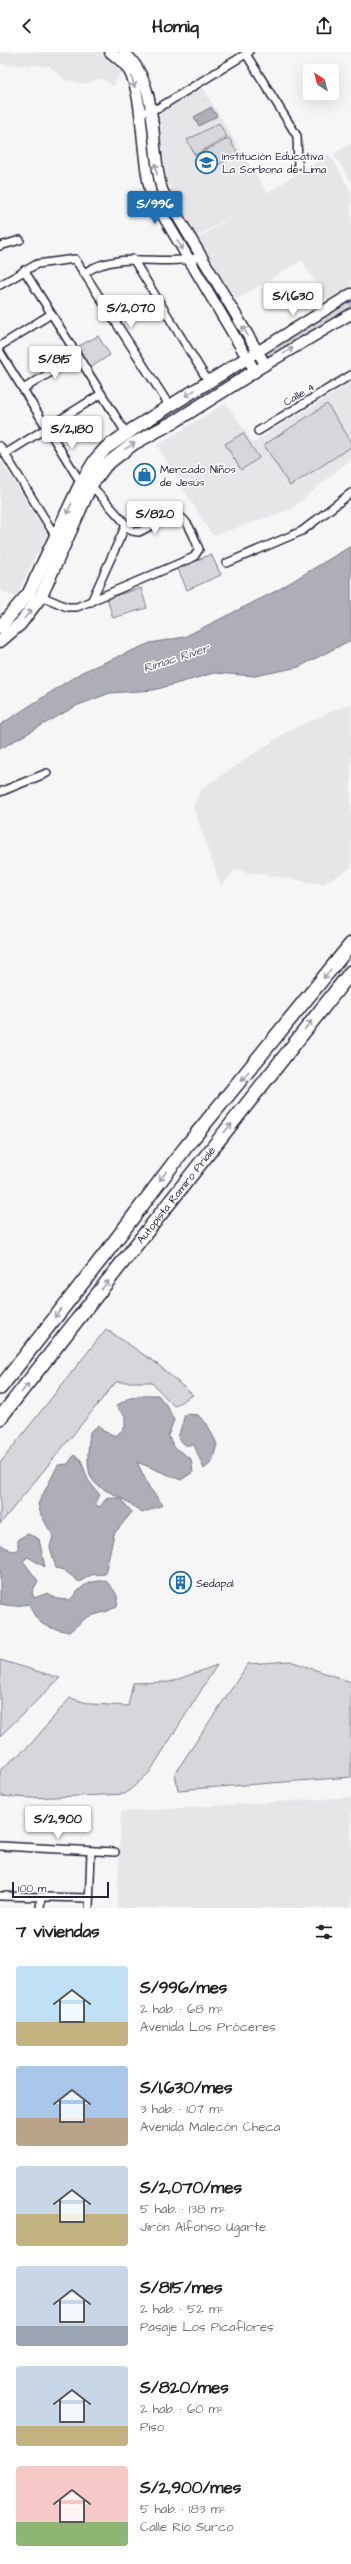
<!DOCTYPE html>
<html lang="es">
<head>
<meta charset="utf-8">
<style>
	body { margin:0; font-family:"Architects Daughter",sans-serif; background:#f2f2f2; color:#222; height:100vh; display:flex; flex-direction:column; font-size:15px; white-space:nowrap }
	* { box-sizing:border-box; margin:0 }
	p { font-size:13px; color:#767676 }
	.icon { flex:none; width:22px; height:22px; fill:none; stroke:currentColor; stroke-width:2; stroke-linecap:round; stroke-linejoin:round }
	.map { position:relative; height:1856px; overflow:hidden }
	.sheet { display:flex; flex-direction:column; background:#fff; flex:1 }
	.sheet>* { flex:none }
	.needle { width:26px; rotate:324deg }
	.tools { position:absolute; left:303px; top:12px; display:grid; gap:8px }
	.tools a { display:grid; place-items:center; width:36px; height:36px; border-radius:4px; background:#fff; box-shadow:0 4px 16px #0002; font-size:20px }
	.scale { position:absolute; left:12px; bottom:10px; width:97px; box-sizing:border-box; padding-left:4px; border:2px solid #22223b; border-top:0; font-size:11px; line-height:14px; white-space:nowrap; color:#22223b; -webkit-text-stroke:3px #fff; paint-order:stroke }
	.price { position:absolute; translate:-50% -34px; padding:0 9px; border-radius:4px; background:#fff; color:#222; font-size:13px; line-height:26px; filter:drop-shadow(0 1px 2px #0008) }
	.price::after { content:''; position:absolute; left:50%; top:24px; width:12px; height:9px; margin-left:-6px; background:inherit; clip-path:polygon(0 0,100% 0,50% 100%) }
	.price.active { background:#1f6fb2; color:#fff }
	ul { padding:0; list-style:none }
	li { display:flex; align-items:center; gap:12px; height:100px; padding:0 16px }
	li span { display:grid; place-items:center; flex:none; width:112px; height:80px; border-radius:4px; color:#555 }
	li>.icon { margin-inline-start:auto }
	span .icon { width:48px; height:48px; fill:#fffc; stroke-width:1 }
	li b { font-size:17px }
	h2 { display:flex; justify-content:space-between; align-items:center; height:48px; padding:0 16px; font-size:17px }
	header { display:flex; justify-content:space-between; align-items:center; height:52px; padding:0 16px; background:#fff; font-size:18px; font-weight:800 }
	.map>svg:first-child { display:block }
</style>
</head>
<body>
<header><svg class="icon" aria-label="back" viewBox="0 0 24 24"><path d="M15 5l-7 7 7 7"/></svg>Homiq<svg class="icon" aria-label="share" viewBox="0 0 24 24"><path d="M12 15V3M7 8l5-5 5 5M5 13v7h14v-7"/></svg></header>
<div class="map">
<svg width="351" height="1856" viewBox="0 0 351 1856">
	<rect width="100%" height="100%" fill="#f6f6f7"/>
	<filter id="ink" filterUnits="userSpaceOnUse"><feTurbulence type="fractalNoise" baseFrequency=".025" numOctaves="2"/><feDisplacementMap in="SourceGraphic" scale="8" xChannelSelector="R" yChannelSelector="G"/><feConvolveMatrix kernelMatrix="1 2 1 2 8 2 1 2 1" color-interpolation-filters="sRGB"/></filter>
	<g filter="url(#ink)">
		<g fill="#e6e6e9">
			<polygon points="0,0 116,0 123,17 113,34 102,26 84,32 64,27 49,14 0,12"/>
			<polygon points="201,33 267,141 329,102 351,139 351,253 335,263 302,208 236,248 198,187 241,158 197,185 169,134 166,121 158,67 164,56"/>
			<polygon points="351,91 351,130 334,102"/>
			<polygon points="351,330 351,407 290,458 212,484 157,393 226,351 253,391"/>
			<polygon points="0,407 50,486 41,492 43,496 36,503 16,545 0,539"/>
			<polygon points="351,651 351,816 323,832 235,818 221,834 193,755 201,737 288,679"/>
			<polygon points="351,1745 351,1856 117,1856 121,1760"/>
		</g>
		<g fill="#d7d7db" stroke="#7c7c8b">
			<polygon points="144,63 148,65 154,116 194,201 191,203 151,135"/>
			<polygon points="219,71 227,85 195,103 187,88"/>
			<polygon points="229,86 238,102 205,120 196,104"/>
			<polygon points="199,208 216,239 213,241 195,210"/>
			<polygon points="220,244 250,295 246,297 217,246"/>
			<polygon points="351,245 351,257 274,305 266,303 266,299"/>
			<polygon points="98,284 110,303 90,316 77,295"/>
			<polygon points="244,311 250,318 171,367 80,438 103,403"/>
			<polygon points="327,352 351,389 351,395 290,434 264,393"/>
			<polygon points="243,381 259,406 241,418 225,392"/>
			<polygon points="211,502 221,523 187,538 178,517"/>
			<polygon points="141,536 147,556 113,566 107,546"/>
			<polygon points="106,1277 156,1311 193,1343 174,1354 151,1330 116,1330 0,1472 0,1411"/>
			<polygon points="0,1608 60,1626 0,1684"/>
			<polygon points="290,1609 351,1630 351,1725 178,1738 175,1721 248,1612"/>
			<polygon points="217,1613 149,1721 125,1742 30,1746 0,1744 0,1718 30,1693 70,1646 91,1652 128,1654 133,1631 170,1630"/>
		</g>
		<g fill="#aeaeb7" stroke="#767685">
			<polygon points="211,55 217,64 199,74 194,65"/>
			<polygon points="351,494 351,588 299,615 255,624 214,621 154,638 110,641 76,654 0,697 0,673 82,620 150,591 184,585 276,539"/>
			<path d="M142,1343H158L167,1354L174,1368L168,1384L175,1396L191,1407L193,1420L181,1428L137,1410L149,1435L163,1453L142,1461C102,1426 81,1449 90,1380L99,1373L103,1379L116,1384L125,1375V1364L116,1354L127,1347Z"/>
			<polygon points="185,1362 198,1363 207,1372 217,1392 212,1410 204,1417 194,1393 185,1393 178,1386"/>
			<polygon points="74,1403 81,1408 88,1428 100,1443 95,1452 100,1455 107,1445 120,1446 132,1460 114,1482 105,1522 91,1523 79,1530 64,1518 56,1516 50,1495 53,1484 41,1463 38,1452 58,1413 68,1412"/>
			<path d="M28,1482L39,1487L45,1515L28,1505L23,1509L38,1529L32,1540L34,1546L48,1541L57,1547L70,1548C82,1534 87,1528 106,1529C113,1537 120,1543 117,1554L108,1559L87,1565L69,1580C46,1575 38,1575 29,1552L14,1554L0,1552V1492L11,1499L18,1498V1487Z"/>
		</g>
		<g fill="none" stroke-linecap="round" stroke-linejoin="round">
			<defs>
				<g id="street">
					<polyline points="246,2 297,84 298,113"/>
					<polyline points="139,62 160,55 249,0"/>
					<polyline points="0,194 20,188"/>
					<polyline points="133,207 208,329"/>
					<polyline points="24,218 126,381"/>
					<path d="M86,220C120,198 163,215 200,205"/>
					<polyline points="0,233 37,212 75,207 169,353"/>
					<polyline points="0,294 51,262"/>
					<polyline points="0,300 81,431"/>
					<polyline points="23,337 78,304"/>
					<polyline points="258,379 351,323"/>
					<polyline points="0,394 56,485"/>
					<polyline points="5,402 101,342"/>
					<polyline points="227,511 302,479 351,441"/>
					<path d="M41,544L67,555H77L194,505L199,497C193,484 189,466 174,462L139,480L132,479L91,433"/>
					<polyline points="91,550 126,473"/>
					<polyline points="0,740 47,721"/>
					<polyline points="0,1794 115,1800"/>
					<polyline points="0,1844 89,1846"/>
					<polyline points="40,1856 41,1845"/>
					<polyline points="89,1856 91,1799"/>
				</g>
				<g id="secondary">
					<path d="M110,0C116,5 124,10 128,17C145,44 140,109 152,145L255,319L351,262"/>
					<path d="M124,0C161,33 149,93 162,138L265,312"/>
					<polyline points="252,303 351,242"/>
				</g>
				<g id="primary">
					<polyline points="0,575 29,541 81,431 96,407 106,396 136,375 247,306"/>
					<polyline points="0,589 20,572 41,544 91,433 106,413 133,392 177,368 255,319"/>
				</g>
				<g id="highway">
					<polyline points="0,1336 109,1197 185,1096 351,892"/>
					<path id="s1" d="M0,1366L351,920"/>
				</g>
			</defs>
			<use href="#street" stroke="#22223b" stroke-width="10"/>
			<use href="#secondary" stroke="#22223b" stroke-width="13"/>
			<use href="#primary" stroke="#22223b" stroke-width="15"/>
			<use href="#highway" stroke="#22223b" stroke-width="16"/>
			<use href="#street" stroke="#fff" stroke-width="7"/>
			<use href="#secondary" stroke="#fff" stroke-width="10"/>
			<use href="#primary" stroke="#fff" stroke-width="12"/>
			<use href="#highway" stroke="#fff" stroke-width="13"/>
		</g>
		<defs><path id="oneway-shaft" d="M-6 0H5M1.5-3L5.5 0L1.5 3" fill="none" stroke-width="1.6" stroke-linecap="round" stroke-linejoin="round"/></defs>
		<g stroke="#9c9ca7">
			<use href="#oneway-shaft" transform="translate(133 30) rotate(73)"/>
			<use href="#oneway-shaft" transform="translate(156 117) rotate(-100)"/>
			<use href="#oneway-shaft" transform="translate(180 193) rotate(59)"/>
			<use href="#oneway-shaft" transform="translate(245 279) rotate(-121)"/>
			<use href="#oneway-shaft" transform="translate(288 299) rotate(-31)"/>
			<use href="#oneway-shaft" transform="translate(190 341) rotate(148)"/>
			<use href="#oneway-shaft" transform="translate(130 394) rotate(-32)"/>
			<use href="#oneway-shaft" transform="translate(69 457) rotate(114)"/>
			<use href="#oneway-shaft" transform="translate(28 562) rotate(-51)"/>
			<use href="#oneway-shaft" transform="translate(327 922) rotate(129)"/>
			<use href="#oneway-shaft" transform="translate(308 973) rotate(-52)"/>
			<use href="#oneway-shaft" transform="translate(245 1024) rotate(129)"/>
			<use href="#oneway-shaft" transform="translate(228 1076) rotate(-50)"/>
			<use href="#oneway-shaft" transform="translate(163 1124) rotate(127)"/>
			<use href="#oneway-shaft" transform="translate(105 1233) rotate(-51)"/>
			<use href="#oneway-shaft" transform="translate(58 1261) rotate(128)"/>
			<use href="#oneway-shaft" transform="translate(25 1336) rotate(-52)"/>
		</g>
	</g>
	<defs>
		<symbol id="school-ring" viewBox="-11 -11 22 22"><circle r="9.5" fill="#fff" stroke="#1f6fb2" stroke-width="1.5"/><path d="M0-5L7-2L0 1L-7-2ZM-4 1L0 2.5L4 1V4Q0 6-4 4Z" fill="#1f6fb2"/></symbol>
		<symbol id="shop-ring" viewBox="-11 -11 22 22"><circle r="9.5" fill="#fff" stroke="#1f6fb2" stroke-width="1.5"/><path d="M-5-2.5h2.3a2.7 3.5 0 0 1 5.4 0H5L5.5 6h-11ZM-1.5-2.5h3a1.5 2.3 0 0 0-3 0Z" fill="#1f6fb2"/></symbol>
		<symbol id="building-ring" viewBox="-11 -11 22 22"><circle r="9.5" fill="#fff" stroke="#1f6fb2" stroke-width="1.5"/><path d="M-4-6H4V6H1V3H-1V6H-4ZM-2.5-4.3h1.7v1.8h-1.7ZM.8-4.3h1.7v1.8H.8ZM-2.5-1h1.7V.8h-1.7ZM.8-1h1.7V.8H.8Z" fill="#1f6fb2"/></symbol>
	</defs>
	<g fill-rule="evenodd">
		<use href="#school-ring" x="194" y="98" width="25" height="25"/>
		<use href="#shop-ring" x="132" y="410" width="25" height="25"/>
		<use href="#building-ring" x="168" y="1518" width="25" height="25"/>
	</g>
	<g text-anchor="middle" stroke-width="3" stroke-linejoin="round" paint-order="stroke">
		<g font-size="11" fill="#22223b" stroke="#fff" text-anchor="start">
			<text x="222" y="108">Institución Educativa<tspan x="222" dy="13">La Sorbona de Lima</tspan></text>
			<text x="160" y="421">Mercado Niños<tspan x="160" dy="13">de Jesús</tspan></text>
			<text x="196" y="1535">Sedapal</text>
		</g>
		<g font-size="11" fill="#22223b" stroke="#fff">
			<text transform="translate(299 342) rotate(-31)" y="4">Calle 4</text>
			<text dy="4" stroke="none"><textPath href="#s1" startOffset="284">Autopista Ramiro Prialé</textPath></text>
		</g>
		<g font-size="12" font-style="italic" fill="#5a5a6d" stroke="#fff">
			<text transform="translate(176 606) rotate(-18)" y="4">Rimac River</text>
		</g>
	</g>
</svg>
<div class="tools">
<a><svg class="needle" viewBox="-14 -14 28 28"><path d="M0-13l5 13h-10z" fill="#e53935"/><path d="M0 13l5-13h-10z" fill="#767676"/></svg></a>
</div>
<div class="scale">100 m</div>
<b class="price active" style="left:155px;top:173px">S/996</b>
<b class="price" style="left:293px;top:265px">S/1,630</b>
<b class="price" style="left:131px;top:277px">S/2,070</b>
<b class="price" style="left:55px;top:328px">S/815</b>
<b class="price" style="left:72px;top:398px">S/2,180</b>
<b class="price" style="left:155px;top:483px">S/820</b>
<b class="price" style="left:58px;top:1788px">S/2,900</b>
</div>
<section class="sheet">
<h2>7 viviendas<svg class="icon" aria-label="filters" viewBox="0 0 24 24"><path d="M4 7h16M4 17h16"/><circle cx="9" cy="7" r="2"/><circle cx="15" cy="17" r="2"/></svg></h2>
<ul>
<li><span style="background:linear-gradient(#bfe0f5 70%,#c2b280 0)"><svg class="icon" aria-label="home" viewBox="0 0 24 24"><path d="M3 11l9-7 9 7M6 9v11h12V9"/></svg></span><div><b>S/996/mes</b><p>2 hab. · 68 m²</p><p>Avenida Los Próceres</p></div></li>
<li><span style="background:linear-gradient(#a9c7e8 65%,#b9a48a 0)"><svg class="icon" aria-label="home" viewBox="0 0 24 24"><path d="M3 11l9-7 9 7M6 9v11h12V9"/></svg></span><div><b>S/1,630/mes</b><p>3 hab. · 107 m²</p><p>Avenida Malecón Checa</p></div></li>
<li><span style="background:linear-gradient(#c9d6e8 60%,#c2b280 0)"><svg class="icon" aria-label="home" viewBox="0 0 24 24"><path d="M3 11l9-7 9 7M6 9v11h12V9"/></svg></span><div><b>S/2,070/mes</b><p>5 hab. · 138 m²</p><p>Jirón Alfonso Ugarte</p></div></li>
<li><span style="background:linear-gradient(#c9d6e8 75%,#9aa5b1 0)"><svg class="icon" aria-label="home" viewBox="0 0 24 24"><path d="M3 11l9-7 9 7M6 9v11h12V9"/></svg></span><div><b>S/815/mes</b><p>2 hab. · 52 m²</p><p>Pasaje Los Picaflores</p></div></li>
<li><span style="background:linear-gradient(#c9d6e8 75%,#c2b280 0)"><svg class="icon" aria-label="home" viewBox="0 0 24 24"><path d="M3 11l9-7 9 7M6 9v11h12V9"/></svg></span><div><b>S/820/mes</b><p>2 hab. · 60 m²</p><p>Piso</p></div></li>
<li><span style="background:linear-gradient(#f6c9c9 70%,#8fb573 0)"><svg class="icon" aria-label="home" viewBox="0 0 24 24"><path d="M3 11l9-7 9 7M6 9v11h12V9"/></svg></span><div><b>S/2,900/mes</b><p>5 hab. · 183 m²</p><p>Calle Río Surco</p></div></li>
</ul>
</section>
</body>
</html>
